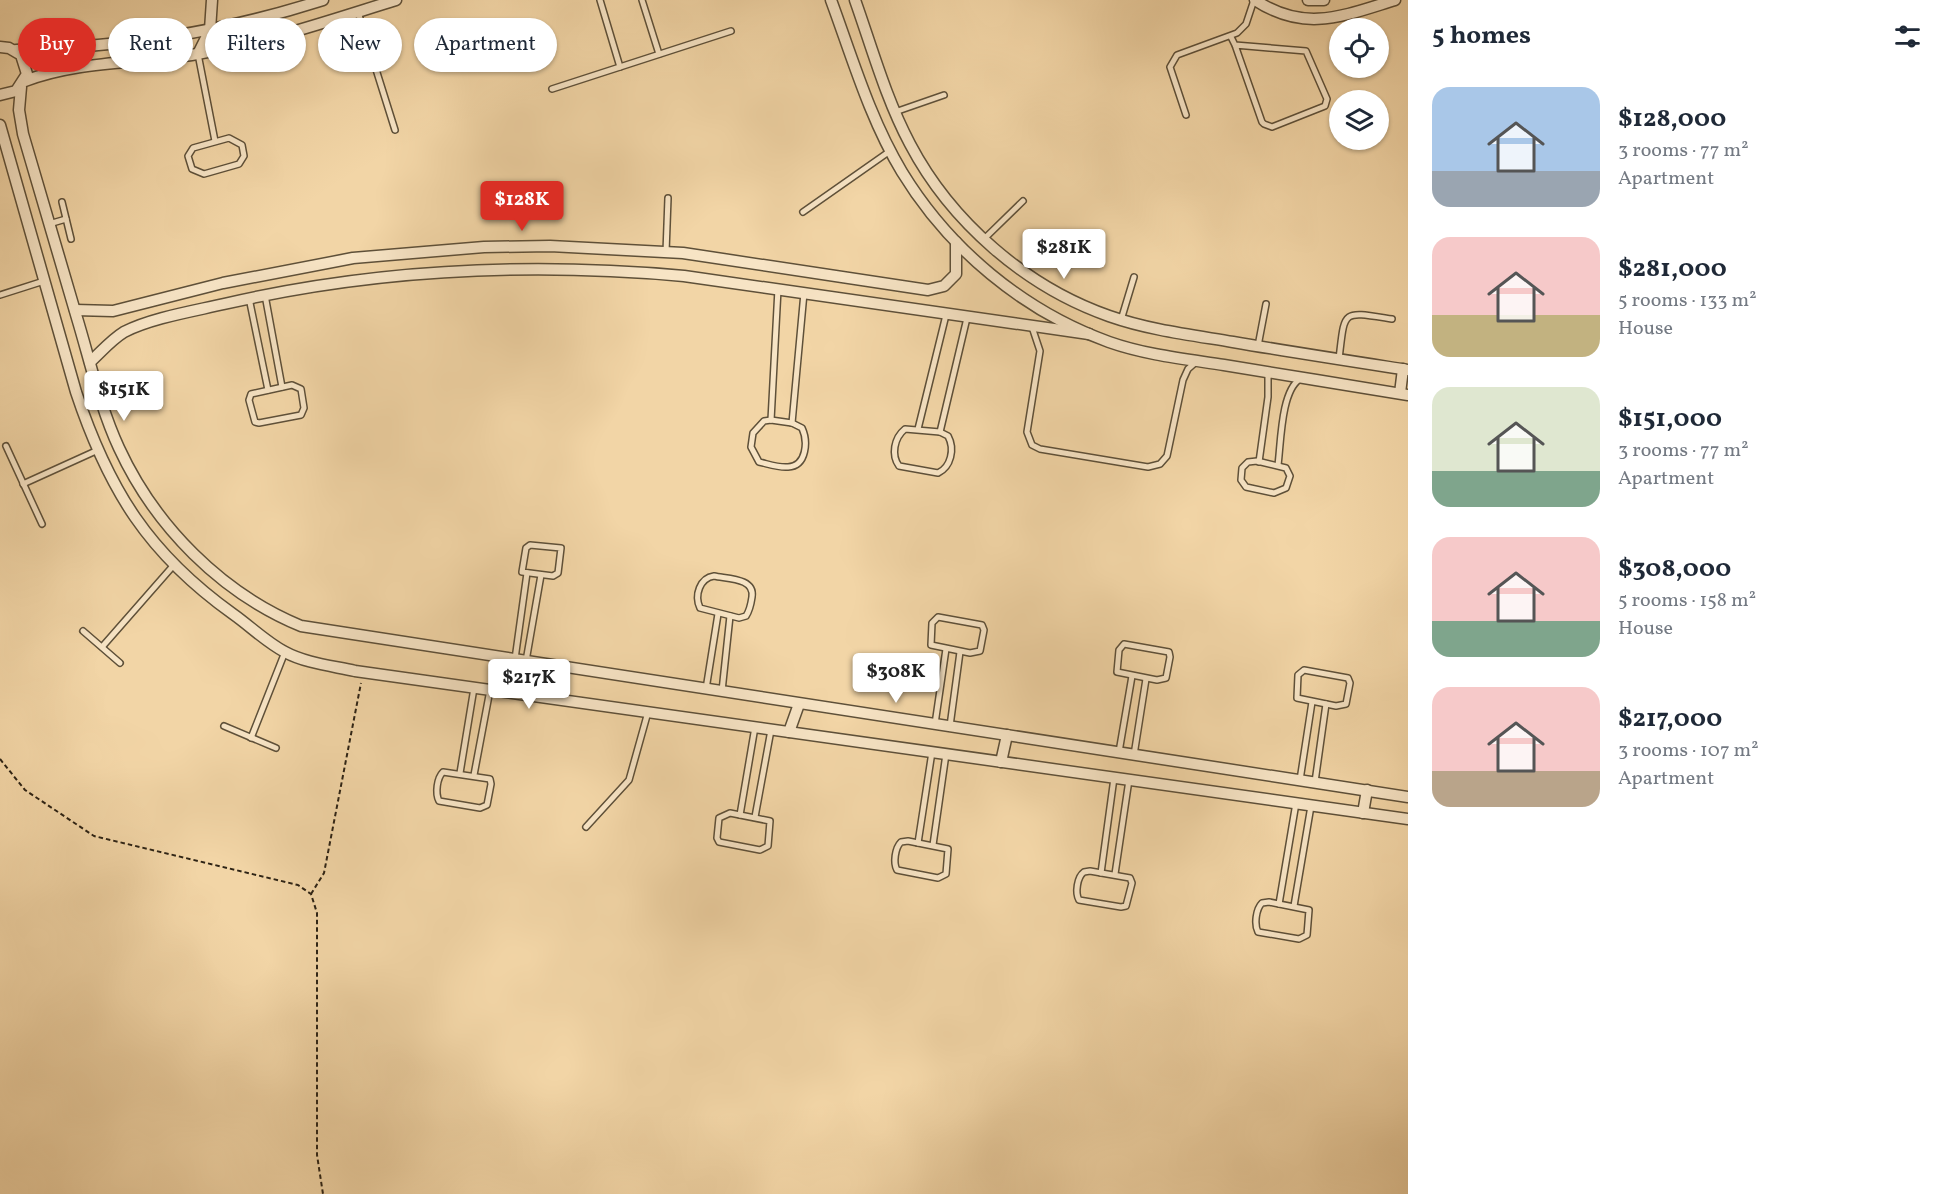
<!DOCTYPE html>
<html lang="en">
<head>
<meta charset="utf-8">
<style>
	body { margin:0; font-family:Vollkorn,serif; background:#f6f6f7; color:#1f2937; height:100vh; display:flex; flex-direction:column; font-size:22px; white-space:nowrap }
	* { box-sizing:border-box; margin:0 }
	p { font-size:20px; color:#747a83 }
	.icon { flex:none; width:33px; height:33px; fill:none; stroke:currentColor; stroke-width:2; stroke-linecap:round; stroke-linejoin:round }
	.map { position:relative; flex:1; overflow:hidden }
	.drawer { display:flex; flex-direction:column; background:#fff; width:540px }
	.drawer>* { flex:none }
	.hud { position:absolute; left:18px; top:18px; width:570px; height:54px; display:flex; gap:12px }
	.fabs { position:absolute; left:1329px; top:18px; display:grid; gap:12px }
	.fabs a { display:grid; place-items:center; width:60px; height:60px; border-radius:50%; background:#fff; box-shadow:0 2px 4px #0004; font-size:30px }
	.price { position:absolute; translate:-50% -51px; padding:0 14px; border-radius:6px; background:#fff; color:#222; font-size:20px; line-height:39px; filter:drop-shadow(0 2px 3px #0008) }
	.price::after { content:''; position:absolute; left:50%; top:36px; width:18px; height:14px; margin-left:-9px; background:inherit; clip-path:polygon(0 0,100% 0,50% 100%) }
	.price.selected { background:#d93025; color:#fff }
	ul { padding:0; list-style:none }
	li { display:flex; align-items:center; gap:18px; height:150px; padding:0 24px }
	li span { display:grid; place-items:center; flex:none; width:168px; height:120px; border-radius:18px; color:#555 }
	li>.icon { margin-inline-start:auto }
	span .icon { width:72px; height:72px; fill:#fffc; stroke-width:1 }
	li b { font-size:26px }
	h2 { display:flex; justify-content:space-between; align-items:center; height:72px; padding:0 24px; font-size:26px }
	.pill { padding:0 21px; border-radius:27px; background:#fff; box-shadow:0 2px 4px #0004; font-size:21px; line-height:54px }
	.pill.selected { background:#d93025; color:#fff }
	main { display:flex; flex:1; min-height:0 }
	.map>svg:first-child { display:block }
</style>
</head>
<body>
<main>
<div class="map">
<svg width="1408" height="1194" viewBox="0 0 1408 1194">
	<rect width="100%" height="100%" fill="#f2d5a6"/>
	<filter id="stains"><feTurbulence type="fractalNoise" baseFrequency=".00333" numOctaves="4"/><feColorMatrix values="0 0 0 0 .2 0 0 0 0 .09 0 0 0 0 .02 0 0 0 .5 -.17"/></filter>
	<radialGradient id="worn" r=".72"><stop offset=".6" stop-color="#630" stop-opacity="0"/><stop offset="1" stop-color="#630" stop-opacity=".3"/></radialGradient>
	<g fill="none" stroke-linecap="round" stroke-linejoin="round">
		<defs>
			<g id="service">
				<polyline points="600,0 620,67"/>
				<polyline points="642,0 659,54"/>
				<polyline points="358,12 395,130"/>
				<polyline points="1231,37 1235,45 1262,122 1264,124 1272,127 1325,106 1327,99 1306,51 1235,45"/>
				<polyline points="198,54 215,141"/>
				<polyline points="552,89 731,31"/>
				<polyline points="895,112 944,95"/>
				<polyline points="1186,115 1170,67 1177,55 1237,33 1246,24 1254,0"/>
				<polygon points="229,138 242,145 244,156 239,164 204,174 192,169 188,156 193,148"/>
				<polyline points="62,202 71,239"/>
				<polyline points="803,212 890,151"/>
				<polyline points="49,224 66,219"/>
				<polyline points="984,239 1023,201"/>
				<polyline points="666,252 668,198"/>
				<polyline points="0,295 44,281"/>
				<polyline points="265,295 282,387"/>
				<polyline points="249,298 268,390"/>
				<polyline points="1121,320 1134,277"/>
				<polyline points="1032,327 1040,351 1027,432 1032,445 1040,449 1148,467 1160,464 1167,456 1183,380 1188,369 1196,362"/>
				<polyline points="1258,346 1266,304"/>
				<path d="M1339,359C1345,309 1341,311 1392,319"/>
				<polygon points="292,385 301,389 304,408 301,415 259,423 255,422 249,400 251,394"/>
				<path d="M771,420L792,423L802,428C808,441 807,466 788,467C779,468 768,464 759,462L751,447L753,433L764,421Z"/>
				<polyline points="771,420 778,289"/>
				<polyline points="792,423 804,293"/>
				<path d="M905,429L940,432L948,436C955,449 951,467 938,473L899,466C891,455 894,438 905,429Z"/>
				<polyline points="918,429 946,315"/>
				<polyline points="940,432 967,318"/>
				<polyline points="6,446 42,524"/>
				<polygon points="1257,461 1286,468 1290,476 1286,488 1274,493 1246,487 1241,480 1242,468 1248,462"/>
				<polyline points="1259,462 1268,397 1268,372"/>
				<path d="M1278,465C1281,442 1281,391 1300,379"/>
				<polyline points="23,484 98,450"/>
				<polygon points="530,545 561,548 558,573 553,576 522,572 526,548"/>
				<path d="M714,576C728,579 755,578 752,597C751,604 750,610 746,616L739,618L700,608C694,595 700,578 714,576Z"/>
				<polygon points="938,617 982,625 984,630 980,651 970,653 931,645 932,623"/>
				<polyline points="83,631 120,663"/>
				<polygon points="1124,644 1169,652 1170,657 1166,678 1157,680 1117,672 1119,650"/>
				<polyline points="102,647 173,566"/>
				<polyline points="515,659 527,573"/>
				<polyline points="526,661 541,575"/>
				<polygon points="1304,670 1348,678 1350,683 1346,704 1336,706 1297,698 1298,675"/>
				<polyline points="706,689 718,614"/>
				<polyline points="722,691 730,616"/>
				<polyline points="935,724 946,649"/>
				<polyline points="224,726 276,748"/>
				<polyline points="950,726 960,652"/>
				<polyline points="251,738 285,652"/>
				<polyline points="1119,752 1132,676"/>
				<polyline points="1134,755 1146,679"/>
				<path d="M443,772L490,779L491,784L487,805L480,808L439,801C435,793 437,778 443,772Z"/>
				<polyline points="460,773 474,688"/>
				<polyline points="474,775 490,690"/>
				<polyline points="1300,780 1312,702"/>
				<polyline points="1315,782 1326,704"/>
				<polygon points="730,813 770,821 768,846 760,850 719,842 717,838 719,818"/>
				<polyline points="740,815 755,727"/>
				<polyline points="755,817 771,730"/>
				<polyline points="586,827 629,780 648,712"/>
				<path d="M908,841L948,849L946,874L938,878L897,870C893,863 895,848 901,842Z"/>
				<polyline points="918,843 932,752"/>
				<polyline points="933,845 946,754"/>
				<path d="M1090,871L1130,878L1132,883L1126,906L1121,907L1079,900C1075,893 1077,877 1084,872Z"/>
				<polyline points="1101,873 1114,778"/>
				<polyline points="1115,874 1129,780"/>
				<path d="M1269,902L1309,910L1307,935L1299,939L1258,932C1254,924 1256,909 1262,903Z"/>
				<polyline points="1279,904 1296,803"/>
				<polyline points="1294,906 1311,806"/>
			</g>
			<g id="minor">
				<path d="M831,0C852,57 870,119 902,172C949,249 1023,311 1109,342C1146,355 1185,359 1224,365C1285,375 1347,385 1408,395"/>
				<path d="M855,0C872,48 886,99 910,144C951,222 1026,287 1109,316C1149,330 1191,335 1233,342C1291,352 1350,361 1408,370"/>
				<path d="M1255,0C1305,33 1343,16 1395,0"/>
				<polyline points="1308,0 1324,0"/>
				<polyline points="0,47 9,48 21,55 27,74 16,91 0,95"/>
				<path d="M16,50C126,46 217,34 323,0"/>
				<polyline points="198,54 210,30 212,0"/>
				<path d="M25,81C79,60 140,64 197,54C265,43 331,20 396,0"/>
				<path d="M21,87L19,110L23,134C41,195 59,256 77,318C90,361 100,407 119,448C155,526 221,593 301,626L1408,797"/>
				<path d="M0,125L76,392C109,491 149,554 233,614C250,626 266,642 285,652C305,663 333,666 355,671L1408,819"/>
				<polyline points="75,310 113,311 223,283 353,258 484,247 550,246 683,253 928,290 944,286 956,274 956,242"/>
				<path d="M90,362C101,352 111,340 124,332C151,318 194,311 224,304C376,269 529,262 684,276L1089,334"/>
				<polyline points="1400,393 1403,369"/>
				<polyline points="789,732 799,704"/>
				<polyline points="1001,762 1007,735"/>
				<polyline points="1363,813 1367,790"/>
			</g>
		</defs>
		<use href="#service" stroke="#5e5039" stroke-width="8"/>
		<use href="#minor" stroke="#5e5039" stroke-width="13"/>
		<g stroke="#2d2315" stroke-width="2" stroke-dasharray="4.5 3" stroke-linecap="butt">
			<polyline points="0,759 25,790 94,836 298,885 311,894 317,913 317,1155 323,1194"/>
			<polyline points="311,894 324,873 361,683"/>
		</g>
		<use href="#service" stroke="#f7e4c5" stroke-width="5"/>
		<use href="#minor" stroke="#f7e4c5" stroke-width="10"/>
	</g>
	<rect width="100%" height="100%" filter="url(#stains)"/>
	<rect width="100%" height="100%" fill="url(#worn)"/>
</svg>
<div class="fabs">
<a><svg class="icon" aria-label="locate" viewBox="0 0 24 24"><circle cx="12" cy="12" r="6"/><path d="M12 2v4M12 18v4M2 12h4M18 12h4"/></svg></a>
<a><svg class="icon" aria-label="layers" viewBox="0 0 24 24"><path d="M12 4l9 5-9 5-9-5zM3 14l9 5 9-5"/></svg></a>
</div>
<b class="price selected" style="left:522px;top:232px">$128K</b>
<b class="price" style="left:1064px;top:280px">$281K</b>
<b class="price" style="left:124px;top:422px">$151K</b>
<b class="price" style="left:896px;top:704px">$308K</b>
<b class="price" style="left:529px;top:710px">$217K</b>
<div class="hud">
<a class="pill selected">Buy</a>
<a class="pill">Rent</a>
<a class="pill">Filters</a>
<a class="pill">New</a>
<a class="pill">Apartment</a>
</div>
</div>
<section class="drawer">
<h2>5 homes<svg class="icon" aria-label="filters" viewBox="0 0 24 24"><path d="M4 7h16M4 17h16"/><circle cx="9" cy="7" r="2"/><circle cx="15" cy="17" r="2"/></svg></h2>
<ul>
<li><span style="background:linear-gradient(#a9c7e8 70%,#9aa5b1 0)"><svg class="icon" aria-label="home" viewBox="0 0 24 24"><path d="M3 11l9-7 9 7M6 9v11h12V9"/></svg></span><div><b>$128,000</b><p>3 rooms · 77 m²</p><p>Apartment</p></div></li>
<li><span style="background:linear-gradient(#f6c9c9 65%,#c2b280 0)"><svg class="icon" aria-label="home" viewBox="0 0 24 24"><path d="M3 11l9-7 9 7M6 9v11h12V9"/></svg></span><div><b>$281,000</b><p>5 rooms · 133 m²</p><p>House</p></div></li>
<li><span style="background:linear-gradient(#dfe7d0 70%,#7fa58c 0)"><svg class="icon" aria-label="home" viewBox="0 0 24 24"><path d="M3 11l9-7 9 7M6 9v11h12V9"/></svg></span><div><b>$151,000</b><p>3 rooms · 77 m²</p><p>Apartment</p></div></li>
<li><span style="background:linear-gradient(#f6c9c9 70%,#7fa58c 0)"><svg class="icon" aria-label="home" viewBox="0 0 24 24"><path d="M3 11l9-7 9 7M6 9v11h12V9"/></svg></span><div><b>$308,000</b><p>5 rooms · 158 m²</p><p>House</p></div></li>
<li><span style="background:linear-gradient(#f6c9c9 70%,#b9a48a 0)"><svg class="icon" aria-label="home" viewBox="0 0 24 24"><path d="M3 11l9-7 9 7M6 9v11h12V9"/></svg></span><div><b>$217,000</b><p>3 rooms · 107 m²</p><p>Apartment</p></div></li>
</ul>
</section>
</main>
</body>
</html>
